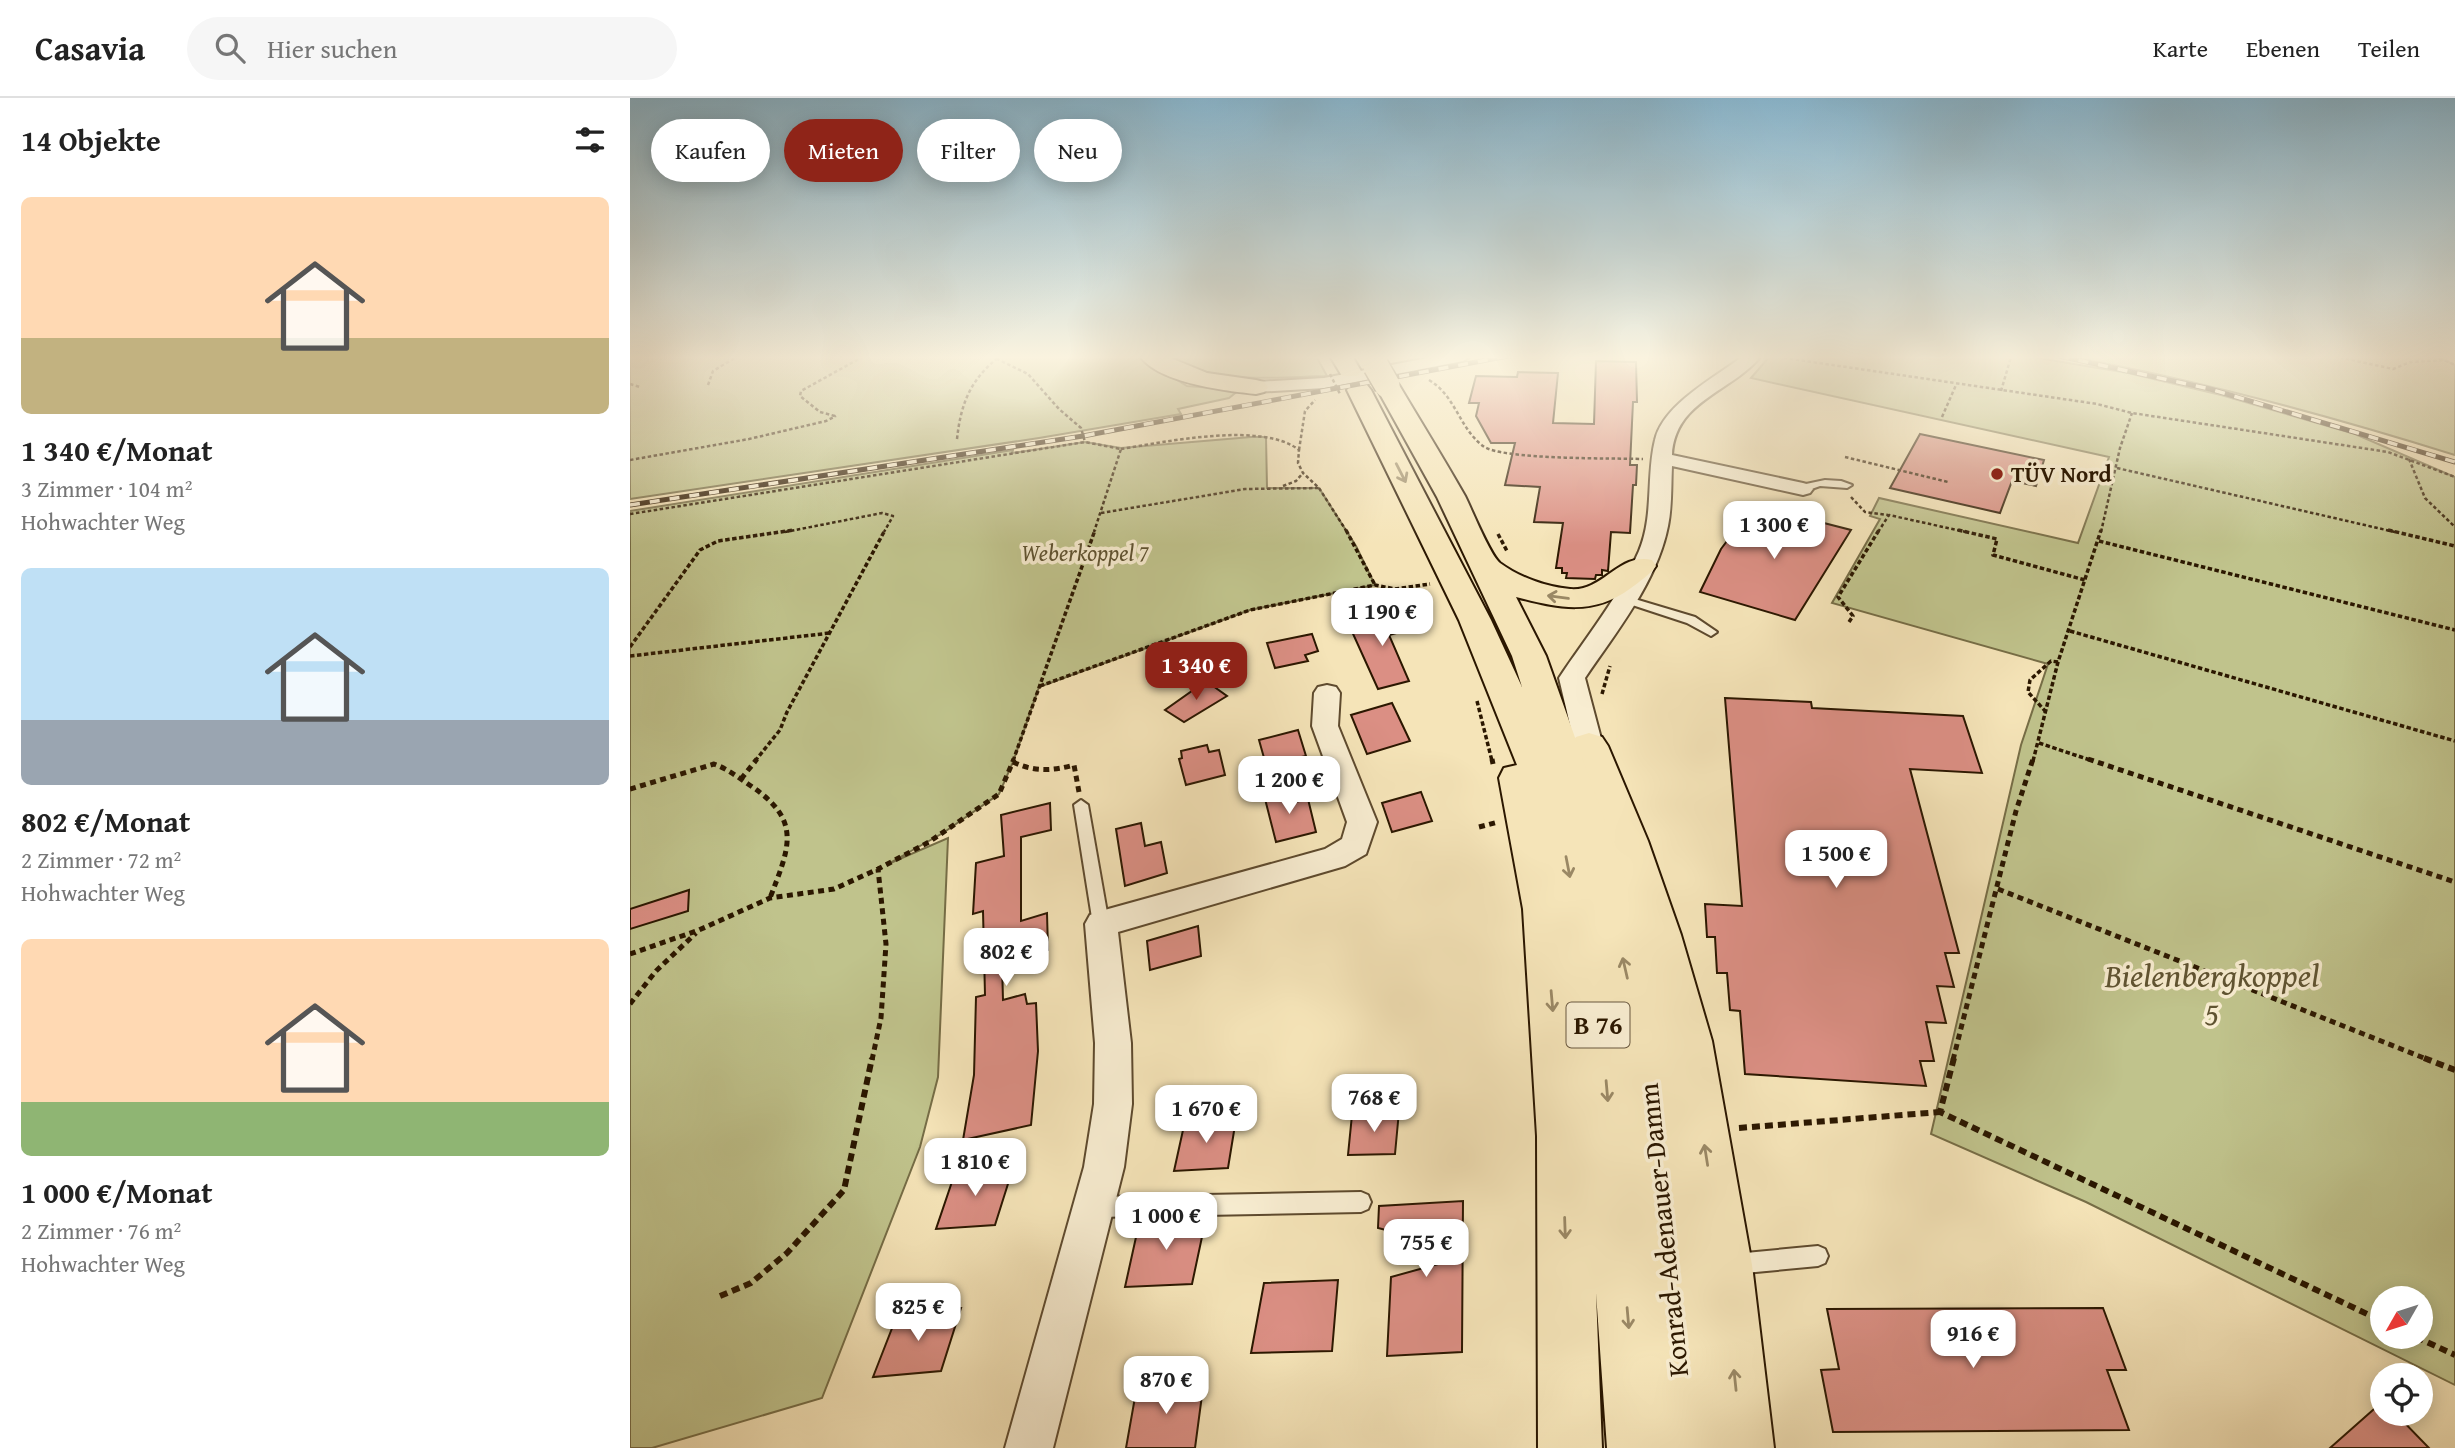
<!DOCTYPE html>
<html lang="de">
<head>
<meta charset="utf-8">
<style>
	body { margin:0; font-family:"Gentium Book Plus",serif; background:#f6f6f6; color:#222; height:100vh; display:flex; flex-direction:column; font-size:26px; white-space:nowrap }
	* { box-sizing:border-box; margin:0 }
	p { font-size:23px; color:#767676 }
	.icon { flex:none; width:38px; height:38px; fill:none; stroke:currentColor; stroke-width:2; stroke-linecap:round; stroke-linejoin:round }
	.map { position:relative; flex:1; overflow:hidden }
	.details { display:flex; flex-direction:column; background:#fff; width:630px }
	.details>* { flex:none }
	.guide { position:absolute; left:21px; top:21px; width:665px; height:63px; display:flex; gap:14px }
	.needle { width:46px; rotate:231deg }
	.controls { position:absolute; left:1740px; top:1188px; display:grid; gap:14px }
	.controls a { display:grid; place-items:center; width:63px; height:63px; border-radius:50%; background:#fff; box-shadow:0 4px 18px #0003; font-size:35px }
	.price { position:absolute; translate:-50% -60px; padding:0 16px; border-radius:14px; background:#fff; color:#222; font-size:23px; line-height:46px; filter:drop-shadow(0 2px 4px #0008) }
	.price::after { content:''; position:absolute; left:50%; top:42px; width:21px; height:16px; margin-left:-10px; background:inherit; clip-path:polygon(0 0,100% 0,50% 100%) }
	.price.active { background:#8f2418; color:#fff }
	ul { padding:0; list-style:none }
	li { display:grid; align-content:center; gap:14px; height:371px; padding:0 21px }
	li span { display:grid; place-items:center; height:217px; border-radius:10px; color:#555 }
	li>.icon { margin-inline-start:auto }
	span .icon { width:126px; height:126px; fill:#fffc; stroke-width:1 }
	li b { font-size:30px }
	h2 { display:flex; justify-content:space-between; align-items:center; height:84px; padding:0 21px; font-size:30px }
	.tag { padding:0 24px; border-radius:32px; background:#fff; box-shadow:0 4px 18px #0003; font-size:24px; line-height:63px }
	.tag.active { background:#8f2418; color:#fff }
	header { display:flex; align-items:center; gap:42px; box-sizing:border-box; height:98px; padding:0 35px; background:#fff; border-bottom:2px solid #e0e0e0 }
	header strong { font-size:33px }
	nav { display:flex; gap:38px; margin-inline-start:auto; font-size:24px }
	.search { width:490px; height:63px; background:#f6f6f6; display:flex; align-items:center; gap:18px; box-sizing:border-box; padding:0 24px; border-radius:38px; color:#767676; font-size:26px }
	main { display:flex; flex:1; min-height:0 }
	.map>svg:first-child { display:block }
</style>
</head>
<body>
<header>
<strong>Casavia</strong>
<div class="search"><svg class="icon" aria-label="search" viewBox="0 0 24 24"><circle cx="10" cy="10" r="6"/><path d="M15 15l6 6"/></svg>Hier suchen</div>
<nav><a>Karte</a><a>Ebenen</a><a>Teilen</a></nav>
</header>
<main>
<section class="details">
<h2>14 Objekte<svg class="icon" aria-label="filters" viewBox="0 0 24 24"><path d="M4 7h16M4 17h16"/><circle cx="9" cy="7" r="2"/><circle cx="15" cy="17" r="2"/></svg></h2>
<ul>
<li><span style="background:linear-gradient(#ffd9b3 65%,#c2b280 0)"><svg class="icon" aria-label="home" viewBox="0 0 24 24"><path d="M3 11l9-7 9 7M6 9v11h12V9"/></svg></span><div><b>1 340 €/Monat</b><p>3 Zimmer · 104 m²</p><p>Hohwachter Weg</p></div></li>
<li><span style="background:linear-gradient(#bfe0f5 70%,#9aa5b1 0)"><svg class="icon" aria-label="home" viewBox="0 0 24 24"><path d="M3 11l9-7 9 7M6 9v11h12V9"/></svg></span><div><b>802 €/Monat</b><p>2 Zimmer · 72 m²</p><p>Hohwachter Weg</p></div></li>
<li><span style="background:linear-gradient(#ffd9b3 75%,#8fb573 0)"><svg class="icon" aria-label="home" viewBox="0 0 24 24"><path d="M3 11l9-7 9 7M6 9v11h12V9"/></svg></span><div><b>1 000 €/Monat</b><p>2 Zimmer · 76 m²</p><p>Hohwachter Weg</p></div></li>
</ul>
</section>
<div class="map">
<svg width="1825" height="1350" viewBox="0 0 1825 1350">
	<rect width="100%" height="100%" fill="#f5e4b8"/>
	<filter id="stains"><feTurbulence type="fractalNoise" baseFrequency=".00286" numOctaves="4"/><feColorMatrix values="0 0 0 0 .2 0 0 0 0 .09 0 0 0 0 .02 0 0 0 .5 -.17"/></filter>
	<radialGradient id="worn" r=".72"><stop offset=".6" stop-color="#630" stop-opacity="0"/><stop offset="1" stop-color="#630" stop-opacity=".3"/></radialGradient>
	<g fill="#c0c38c" stroke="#766d46" stroke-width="2" fill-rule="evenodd">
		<polygon points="0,258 508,258 557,288 609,292 599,300 548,311 551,316 409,340 0,401"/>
		<path d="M542,258H686L697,278C647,279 585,288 542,258Z"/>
		<path d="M1140,258H1396L1498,275L1591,297L1725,336L1825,379V1287L1456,1104L1301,1036L1391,647L1418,566L1202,505L1250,421L1240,418L1249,400L1448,445L1479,359L1121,280ZM1752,1200H1790V1239H1752Z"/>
		<path d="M1437,258H1805L1825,267V357C1697,317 1569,282 1437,258Z"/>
		<polygon points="621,339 636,339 637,390 689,390 726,448 745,487 620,512 409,589 383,664 369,696 313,735 258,766 318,740 308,979 290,1049 192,1300 22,1350 0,1350 0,413 383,352 382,355 455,344 491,350"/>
	</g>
	<g fill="#db8f84" stroke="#2b1700" stroke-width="2">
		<polygon points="966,263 1006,264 1007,304 1003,304 1000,367 1007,367 1006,387 1003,387 1000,435 981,434 978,473 972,472 972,477 966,477 965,481 936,480 937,475 932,475 932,470 926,470 933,425 904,424 910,389 875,387 885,345 861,345 846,318 849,305 839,305 846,278 887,279 888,274 928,275 923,325 964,326"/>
		<polygon points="1290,336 1414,362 1406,388 1382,383 1370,415 1260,390"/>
		<polygon points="1124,407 1221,432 1165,522 1070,494 1091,451"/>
		<polygon points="774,514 781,531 759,537 779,583 748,591 719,527"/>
		<polygon points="682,536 688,553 675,557 678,563 645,570 637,545"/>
		<polygon points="576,583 597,598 554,624 535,612"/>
		<polygon points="1095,600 1181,604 1182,610 1333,618 1352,675 1280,671 1329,855 1315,855 1324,889 1307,888 1316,925 1296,924 1304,963 1290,963 1296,988 1115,976 1110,913 1100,912 1097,875 1087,875 1085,839 1077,839 1075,806 1112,808"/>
		<polygon points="762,605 780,643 737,656 721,617"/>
		<polygon points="668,632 676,658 636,667 629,642"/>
		<polygon points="577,647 579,654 589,652 595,677 556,687 549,661 552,660 551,653"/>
		<polygon points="661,690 665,704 678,701 686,734 646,744 634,697"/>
		<polygon points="791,694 802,723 762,734 752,705"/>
		<polygon points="420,705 421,732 391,739 391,823 417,815 418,852 372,865 373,902 395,896 397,906 406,905 408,953 401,1027 333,1042 344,977 346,899 355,897 353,813 343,816 346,765 374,758 371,717"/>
		<polygon points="511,725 515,748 531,744 537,775 495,788 486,731"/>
		<polygon points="59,792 58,813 0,831 0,811"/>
		<polygon points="568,828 571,858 520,872 517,843"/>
		<polygon points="769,1013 765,1056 718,1057 722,1017"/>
		<polygon points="606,1021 598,1070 544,1073 555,1023"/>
		<polygon points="383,1070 365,1127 306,1131 326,1072"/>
		<polygon points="833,1103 832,1254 757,1258 761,1179 830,1160 759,1149 760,1133 748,1130 749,1108"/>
		<polygon points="576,1120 562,1186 495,1189 510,1121"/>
		<polygon points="708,1182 702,1253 621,1255 634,1185"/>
		<polygon points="331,1210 311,1273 243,1279 268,1215"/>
		<polygon points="1473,1210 1496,1272 1477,1272 1499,1332 1203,1334 1191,1272 1209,1271 1197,1211"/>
		<polygon points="574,1282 565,1350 496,1350 507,1288"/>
		<polygon points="1752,1304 1752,1316 1766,1316 1799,1350 1700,1350"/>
	</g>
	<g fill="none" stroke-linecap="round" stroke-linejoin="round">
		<defs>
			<g id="lane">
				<polygon points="1195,382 1211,383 1222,387 1217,390 1190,388 1173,394 1168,391 1176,386"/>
				<polygon points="988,496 1065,519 1087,534 1081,538 1057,525 984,501 984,497"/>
				<polygon points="451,702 458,707 479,826 477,831 471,832 465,831 463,826 444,707"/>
				<polygon points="731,1094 738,1097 741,1104 738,1111 731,1114 466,1119 459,1116 456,1109 459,1102 466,1099"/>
				<polygon points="1188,1148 1195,1151 1198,1158 1195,1165 1188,1168 1105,1176 1098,1173 1095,1166 1098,1159 1105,1156"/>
			</g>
			<g id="street">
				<polygon points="808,258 841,258 833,263 694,290 626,294 617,289 626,284 694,280"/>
				<path d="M1113,258H1131C1102,294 1045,302 1042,357L1173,385L1180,387L1183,391L1180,395L1173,397L1042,368C1041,388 1042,409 1038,428C1027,484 986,534 955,580L973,648L969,655L959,657L949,655L945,648L929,580C957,538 989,499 1009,453C1024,417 1016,378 1025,342C1033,306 1086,279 1113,258Z"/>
				<polygon points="697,587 706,589 710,595 708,628 747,724 736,756 715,768 488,834 501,945 502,1006 494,1069 423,1350 375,1350 454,1069 464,1006 465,945 455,826 460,817 471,813 695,751 712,741 717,724 682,628 684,595 688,589"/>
			</g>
			<polygon id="primary" points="959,635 972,639 978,648 1018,743 1051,837 1082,943 1122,1167 1144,1350 1080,1350 1064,1167 1034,943 1007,837 976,743 940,648 946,639"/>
			<g id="highway">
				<path d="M510,258H536L577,275L626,282L634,284L638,289L634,294L626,296C596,293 528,285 510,258Z"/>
				<polygon points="700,258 722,258 731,273 728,278 712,278"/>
				<path d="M757,280L765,282L769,287C791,324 814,361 835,398C842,412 860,457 870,465C889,479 916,489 940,491C973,494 989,454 1022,462L1026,468C1020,477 1010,483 1001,490C963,518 929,510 886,499L916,558L995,780L1040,958L1088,1350H977L966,1195L972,1350H908L907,1038L893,811L869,680L874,670L887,667L829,522L717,292L721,287H737L741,292L861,522L892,589L882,558L807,399L745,287L749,282Z"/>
			</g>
		</defs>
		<use href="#lane" stroke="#5e4a2e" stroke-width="4"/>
		<use href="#street" stroke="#5e4a2e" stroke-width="4"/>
		<use href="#primary" stroke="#2b1700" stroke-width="4"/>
		<use href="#highway" stroke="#2b1700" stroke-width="4"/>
		<g stroke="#2b1700" stroke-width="2.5" stroke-dasharray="3.5 2.5" stroke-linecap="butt">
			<polyline points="361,258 398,276 429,311 451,330 455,344"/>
			<polyline points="1142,258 1467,306 1502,315 1758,354 1825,379"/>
			<polyline points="1704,258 1763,271 1780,264 1814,262 1825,267"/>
			<path d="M799,282C826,298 829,330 853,348C871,362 983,360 1013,361"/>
			<polyline points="0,286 10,289"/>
			<polyline points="78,287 83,273 108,258"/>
			<polyline points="1371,293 1381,259"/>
			<polyline points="205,318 190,314 170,298 171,293 234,258"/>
			<polyline points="1312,319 1326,287"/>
			<path d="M327,341C331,304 341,281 370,258"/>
			<path d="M491,351C535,344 632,323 669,352L668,365L673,375L689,390L717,434"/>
			<polyline points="669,352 675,313 685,302"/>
			<polyline points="1215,359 1318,384"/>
			<polyline points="1779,361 1795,400 1825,429"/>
			<polyline points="0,362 119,341 196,323 206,318"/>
			<polyline points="1487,370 1765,434"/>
			<polyline points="653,388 666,383 673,375"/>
			<polyline points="1221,399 1235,414 1258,417"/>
			<polyline points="471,415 615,391 689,390"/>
			<polyline points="0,416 455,344 491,351 464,434"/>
			<polyline points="155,434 252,415 263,418 254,434"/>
			<polyline points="1248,434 1259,417 1336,434"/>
			<polyline points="1471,434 1490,350 1502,315"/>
		</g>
		<g stroke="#2b1700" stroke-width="3.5" stroke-dasharray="4.5 2.5" stroke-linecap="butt">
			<polyline points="716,432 745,487"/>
			<polyline points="1328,432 1367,441 1363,457 1455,482"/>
			<polyline points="1758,432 1825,448"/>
			<polyline points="868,436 877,453"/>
			<polyline points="1469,443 1825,532"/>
			<polyline points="1219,524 1223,518 1208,499 1249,432"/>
			<polyline points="1440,533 1825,643"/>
			<polyline points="0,549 70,452 88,443 164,432"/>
			<polyline points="0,558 200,535"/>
			<polyline points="410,588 620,512 745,487 765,491 800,486"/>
			<polyline points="972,596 980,568"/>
			<polyline points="847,603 862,663"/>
			<polyline points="1416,614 1398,594 1400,582 1421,563 1428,564"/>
			<polyline points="1409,645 1463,663"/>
			<polyline points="125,663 150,632 157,614 255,432"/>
			<polyline points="383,663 465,432"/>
			<polyline points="1403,663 1428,564 1471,432"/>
		</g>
		<g stroke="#2b1700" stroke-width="5" stroke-dasharray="6 4.5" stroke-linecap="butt">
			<polyline points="862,661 863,666"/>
			<polyline points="1458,661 1825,784"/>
			<path d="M383,664C404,674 422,673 444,667L449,694"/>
			<polyline points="111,681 127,661"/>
			<path d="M0,691L84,666C98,671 109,680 121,688C173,723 159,750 140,800"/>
			<polyline points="849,729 868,724"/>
			<polyline points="1368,791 1799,962"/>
			<polyline points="0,856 69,832 140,800 204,791 248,771 299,744 369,696 384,661"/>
			<polyline points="0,906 26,873 66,835"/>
			<polyline points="242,962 251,920 256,846 248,771"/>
			<polyline points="1323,962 1386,713 1403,661"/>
		</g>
		<g stroke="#2b1700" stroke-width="6" stroke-dasharray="8 5" stroke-linecap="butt">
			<polyline points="1324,960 1310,1014 1752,1223"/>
			<polyline points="1794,960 1825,972"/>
			<polyline points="1109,1030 1310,1014"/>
			<polyline points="90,1198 121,1185 157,1155 214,1092 242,960"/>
			<polyline points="1786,1239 1825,1257"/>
		</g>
		<use href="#lane" fill="#f8edd1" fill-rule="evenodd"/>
		<use href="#street" fill="#f8edd1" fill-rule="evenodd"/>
		<use href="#primary" fill="#f5e4b8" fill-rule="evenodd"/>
		<use href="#highway" fill="#f5e4b8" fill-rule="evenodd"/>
		<defs>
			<g id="rail">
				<polyline points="1429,258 1580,291 1825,364"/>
				<polyline points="0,407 453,338 878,258"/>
			</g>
		</defs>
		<use href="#rail" stroke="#2b1700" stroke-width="5"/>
		<use href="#rail" stroke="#f8edd1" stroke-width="3.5" stroke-dasharray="10" stroke-linecap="butt"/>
		<defs>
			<polyline id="highway-bridge" points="746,268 757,287"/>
		</defs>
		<use href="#highway-bridge" stroke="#2b1700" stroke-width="28" stroke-linecap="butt"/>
		<polyline stroke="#2b1700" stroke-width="2.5" stroke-dasharray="3.5 2.5" stroke-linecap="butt" points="700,276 710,296"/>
		<use href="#highway-bridge" stroke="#f5e4b8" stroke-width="25"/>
	</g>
	<defs><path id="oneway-shaft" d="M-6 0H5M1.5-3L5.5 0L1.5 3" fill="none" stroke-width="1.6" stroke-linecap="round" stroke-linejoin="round" transform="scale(1.75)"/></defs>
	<g stroke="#9a8865">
		<use href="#oneway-shaft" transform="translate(771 375) rotate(63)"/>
		<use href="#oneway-shaft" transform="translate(928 499) rotate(-172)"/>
		<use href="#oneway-shaft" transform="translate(938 769) rotate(79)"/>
		<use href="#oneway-shaft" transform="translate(995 870) rotate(-103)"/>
		<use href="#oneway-shaft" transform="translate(922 903) rotate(85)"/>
		<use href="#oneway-shaft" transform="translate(977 993) rotate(85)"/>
		<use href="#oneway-shaft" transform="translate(1076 1057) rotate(-99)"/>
		<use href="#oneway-shaft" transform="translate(935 1130) rotate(88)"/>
		<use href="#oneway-shaft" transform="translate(998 1220) rotate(85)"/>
		<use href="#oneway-shaft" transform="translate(1105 1282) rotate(-96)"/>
	</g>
	<linearGradient id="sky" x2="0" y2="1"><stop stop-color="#89b8d1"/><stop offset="0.58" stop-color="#faf3df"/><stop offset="1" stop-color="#faf3df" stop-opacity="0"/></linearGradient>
	<rect width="1825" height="447" fill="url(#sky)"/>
	<circle fill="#8f2418" stroke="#f8edd1" stroke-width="2.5" cx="1367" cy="376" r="7"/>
	<g text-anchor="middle" stroke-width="7" stroke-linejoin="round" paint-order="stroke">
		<g font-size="23" font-weight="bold" fill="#2b1700" stroke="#f8edd1" text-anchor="start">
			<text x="1381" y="384">TÜV Nord</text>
		</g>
		<g font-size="23" font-style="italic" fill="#5f5331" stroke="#f8edd1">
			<text x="455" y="463">Weberkoppel 7</text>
		</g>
		<rect fill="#f8edd1" stroke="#68573f" stroke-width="2" x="936.5" y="904.5" width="63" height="45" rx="5"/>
		<g font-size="26" font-weight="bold" fill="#2b1700">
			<text x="968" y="936">B 76</text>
		</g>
		<g font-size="28" fill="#2b1700" stroke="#f8edd1">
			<text transform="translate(1033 1132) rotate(-96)" y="10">Konrad-Adenauer-Damm</text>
		</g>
		<g font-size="33" font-style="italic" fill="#5f5331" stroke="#f8edd1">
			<text x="1582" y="889">Bielenbergkoppel<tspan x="1582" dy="38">5</tspan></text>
		</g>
	</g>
	<rect width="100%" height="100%" filter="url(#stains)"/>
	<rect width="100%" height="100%" fill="url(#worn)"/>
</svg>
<div class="controls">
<a><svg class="needle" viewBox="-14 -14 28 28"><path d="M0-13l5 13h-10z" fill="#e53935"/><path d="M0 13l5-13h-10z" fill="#767676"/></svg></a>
<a><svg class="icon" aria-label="locate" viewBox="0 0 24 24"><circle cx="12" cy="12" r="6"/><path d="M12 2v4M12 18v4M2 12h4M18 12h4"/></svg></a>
</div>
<b class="price" style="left:1144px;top:463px">1 300 €</b>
<b class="price" style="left:752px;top:550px">1 190 €</b>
<b class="price active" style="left:566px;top:604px">1 340 €</b>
<b class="price" style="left:659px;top:718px">1 200 €</b>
<b class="price" style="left:1206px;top:792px">1 500 €</b>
<b class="price" style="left:376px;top:890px">802 €</b>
<b class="price" style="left:744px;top:1036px">768 €</b>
<b class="price" style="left:576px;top:1047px">1 670 €</b>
<b class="price" style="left:345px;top:1100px">1 810 €</b>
<b class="price" style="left:536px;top:1154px">1 000 €</b>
<b class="price" style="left:796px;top:1181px">755 €</b>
<b class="price" style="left:288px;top:1245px">825 €</b>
<b class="price" style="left:1343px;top:1272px">916 €</b>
<b class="price" style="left:536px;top:1318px">870 €</b>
<div class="guide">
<a class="tag">Kaufen</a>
<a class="tag active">Mieten</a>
<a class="tag">Filter</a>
<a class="tag">Neu</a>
</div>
</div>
</main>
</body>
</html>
